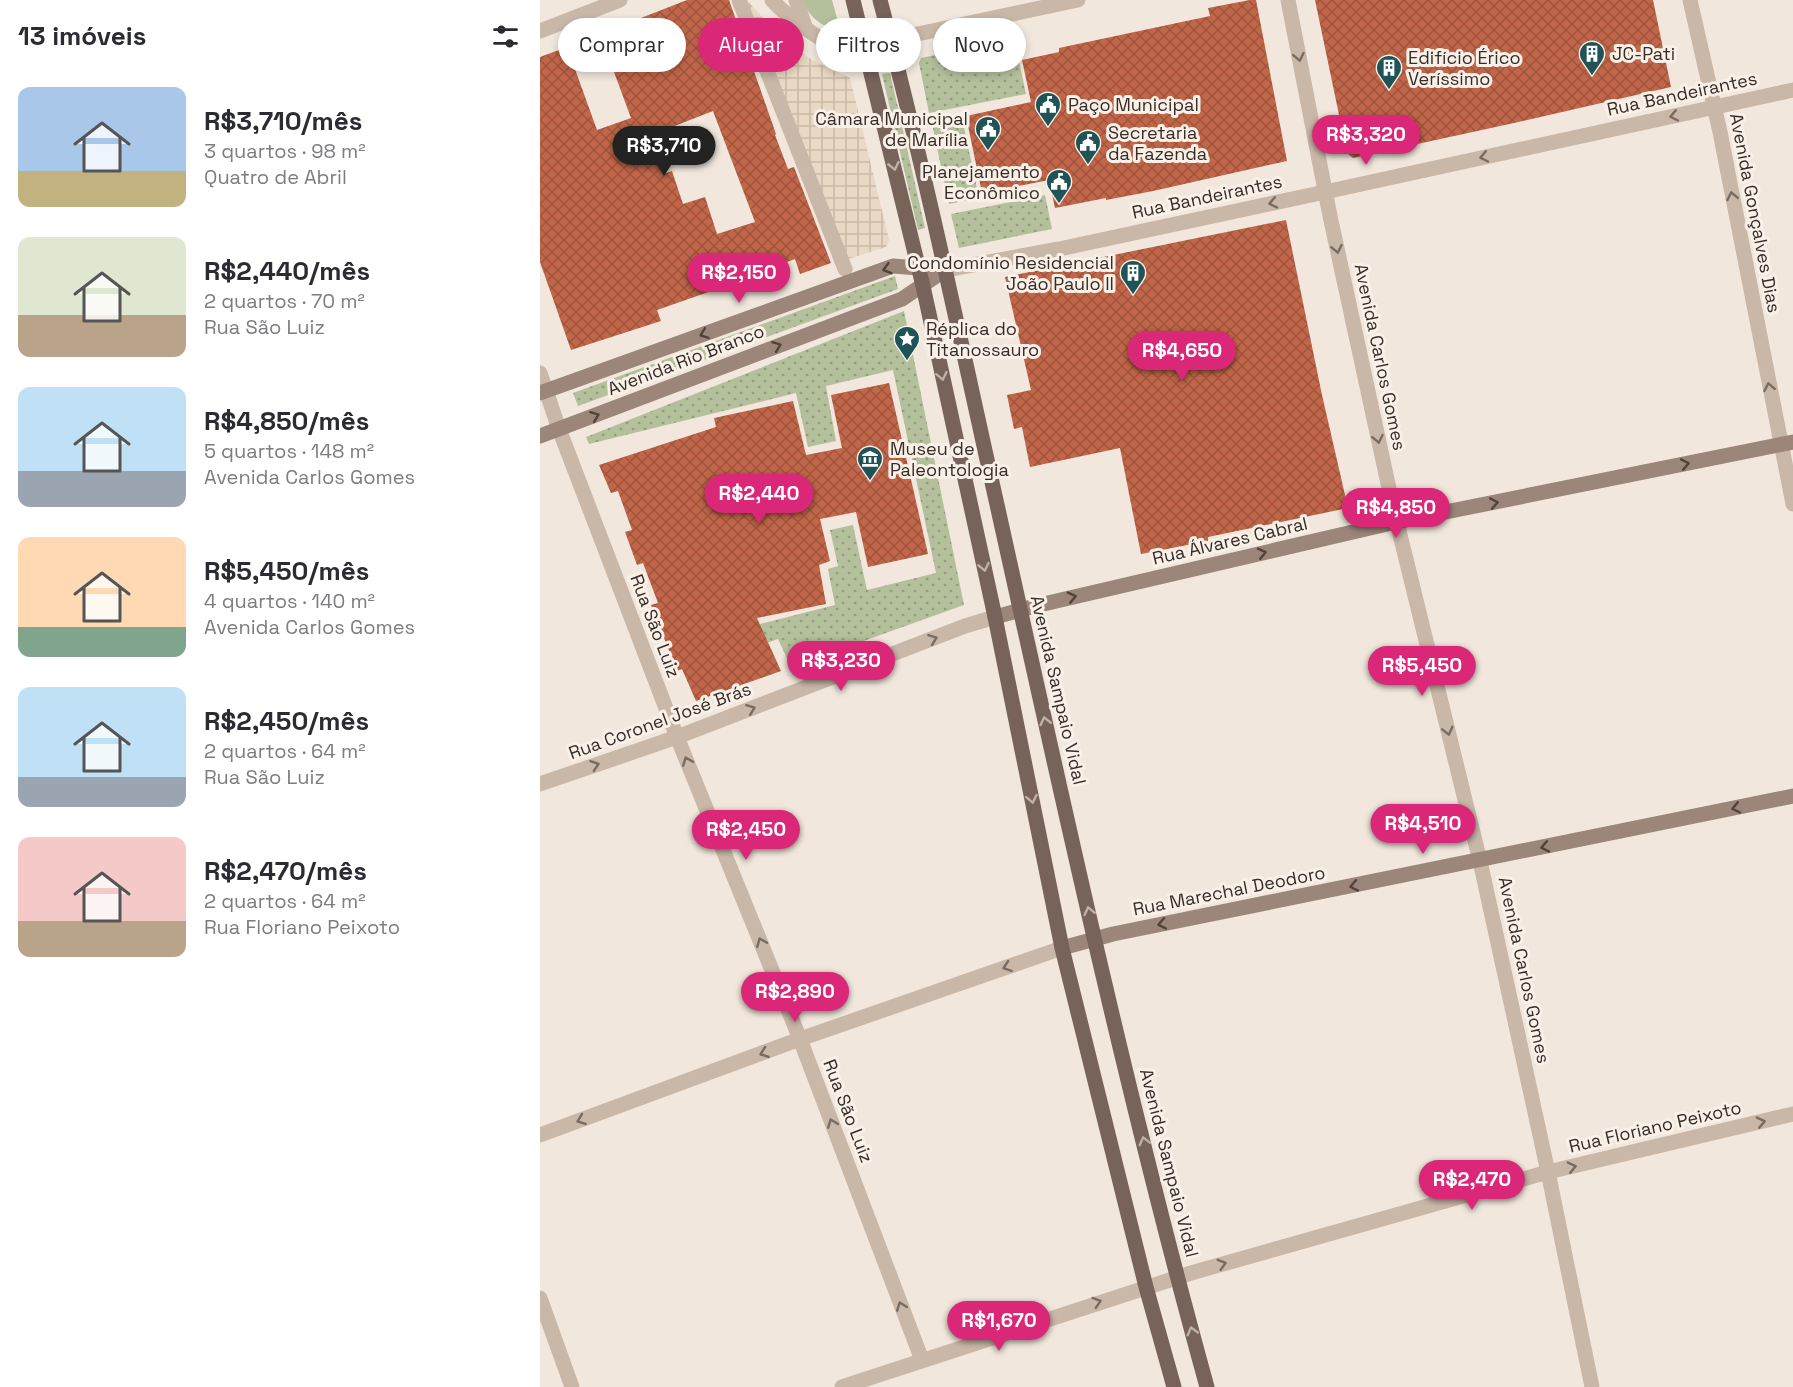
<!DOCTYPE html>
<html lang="pt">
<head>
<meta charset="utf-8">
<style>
	body { margin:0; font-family:"Space Grotesk",sans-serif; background:#f7f7f7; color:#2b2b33; height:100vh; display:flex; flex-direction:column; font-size:22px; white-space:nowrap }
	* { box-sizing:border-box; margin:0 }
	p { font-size:20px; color:#7c7c81 }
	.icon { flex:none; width:33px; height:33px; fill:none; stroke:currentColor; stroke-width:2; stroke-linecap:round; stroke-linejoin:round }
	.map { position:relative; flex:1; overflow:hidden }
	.drawer { display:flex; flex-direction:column; background:#fff; width:540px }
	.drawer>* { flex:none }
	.top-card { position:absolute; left:18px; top:18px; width:570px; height:54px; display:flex; gap:12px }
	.price { position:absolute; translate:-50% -51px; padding:0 14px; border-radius:21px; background:#db2777; color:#fff; font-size:20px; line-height:39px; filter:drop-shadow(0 2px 3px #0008) }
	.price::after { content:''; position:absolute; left:50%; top:36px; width:18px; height:14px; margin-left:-9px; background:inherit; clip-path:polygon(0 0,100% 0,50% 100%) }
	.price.selected { background:#222; color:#fff }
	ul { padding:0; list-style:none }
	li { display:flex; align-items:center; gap:18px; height:150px; padding:0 18px }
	li span { display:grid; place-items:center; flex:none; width:168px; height:120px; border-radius:12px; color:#555 }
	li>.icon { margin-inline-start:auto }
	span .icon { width:72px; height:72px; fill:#fffc; stroke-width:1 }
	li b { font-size:26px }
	h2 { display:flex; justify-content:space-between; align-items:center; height:72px; padding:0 18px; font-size:26px }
	.tag { padding:0 21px; border-radius:27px; background:#fff; box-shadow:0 3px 9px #0003; font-size:21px; line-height:54px }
	.tag.selected { background:#db2777; color:#fff }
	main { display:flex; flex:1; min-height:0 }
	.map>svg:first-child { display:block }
</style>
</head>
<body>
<main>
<section class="drawer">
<h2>13 imóveis<svg class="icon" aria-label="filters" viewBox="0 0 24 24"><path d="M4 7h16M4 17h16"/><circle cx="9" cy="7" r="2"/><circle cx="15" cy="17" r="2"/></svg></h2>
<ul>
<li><span style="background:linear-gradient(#a9c7e8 70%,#c2b280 0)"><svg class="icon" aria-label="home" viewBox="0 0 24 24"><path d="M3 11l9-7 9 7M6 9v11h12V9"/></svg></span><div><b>R$3,710/mês</b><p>3 quartos · 98 m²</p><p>Quatro de Abril</p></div></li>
<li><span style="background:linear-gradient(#dfe7d0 65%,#b9a48a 0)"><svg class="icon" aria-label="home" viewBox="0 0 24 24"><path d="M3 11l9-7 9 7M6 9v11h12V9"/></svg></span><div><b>R$2,440/mês</b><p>2 quartos · 70 m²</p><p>Rua São Luiz</p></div></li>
<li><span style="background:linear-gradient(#bfe0f5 70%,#9aa5b1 0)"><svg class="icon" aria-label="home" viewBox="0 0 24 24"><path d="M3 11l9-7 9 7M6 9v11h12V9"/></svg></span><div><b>R$4,850/mês</b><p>5 quartos · 148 m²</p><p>Avenida Carlos Gomes</p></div></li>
<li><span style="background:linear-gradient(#ffd9b3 75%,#7fa58c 0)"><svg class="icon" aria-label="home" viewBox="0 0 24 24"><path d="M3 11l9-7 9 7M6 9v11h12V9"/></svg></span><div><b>R$5,450/mês</b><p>4 quartos · 140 m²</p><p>Avenida Carlos Gomes</p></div></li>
<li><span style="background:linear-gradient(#bfe0f5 75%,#9aa5b1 0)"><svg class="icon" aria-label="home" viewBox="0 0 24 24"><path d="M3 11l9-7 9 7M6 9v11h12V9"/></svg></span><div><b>R$2,450/mês</b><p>2 quartos · 64 m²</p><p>Rua São Luiz</p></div></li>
<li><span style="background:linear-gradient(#f6c9c9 70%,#b9a48a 0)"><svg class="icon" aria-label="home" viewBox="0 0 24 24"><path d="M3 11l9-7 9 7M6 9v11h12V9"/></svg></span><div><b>R$2,470/mês</b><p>2 quartos · 64 m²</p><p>Rua Floriano Peixoto</p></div></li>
</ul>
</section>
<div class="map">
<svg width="1253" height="1387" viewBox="0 0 1253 1387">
	<defs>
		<pattern id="grass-dots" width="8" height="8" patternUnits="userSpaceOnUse" patternTransform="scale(1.5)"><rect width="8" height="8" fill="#b4c09c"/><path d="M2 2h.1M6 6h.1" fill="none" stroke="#939c7f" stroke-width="1.8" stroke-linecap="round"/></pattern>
		<pattern id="plaza-grid" width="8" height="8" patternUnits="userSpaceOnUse" patternTransform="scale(1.5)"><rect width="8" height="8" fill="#e9d8c3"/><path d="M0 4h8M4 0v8" fill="none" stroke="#c8baa8"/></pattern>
		<pattern id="building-cross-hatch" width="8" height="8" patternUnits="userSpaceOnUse" patternTransform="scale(1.5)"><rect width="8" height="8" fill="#c26649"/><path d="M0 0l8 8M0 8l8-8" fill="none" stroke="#9e543d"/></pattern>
	</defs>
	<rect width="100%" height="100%" fill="#f1e7dc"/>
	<g fill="url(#grass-dots)">
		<polygon points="474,38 486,94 389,113 379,63 381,58"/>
		<polygon points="350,73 385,228 378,230 342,74"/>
		<polygon points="422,118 439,198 409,204 392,124"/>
		<polygon points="505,195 512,229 419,248 411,214"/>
		<polygon points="355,276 358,289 38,406 33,393"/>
		<polygon points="364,311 424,605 251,667 238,639 224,644 216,625 295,605 288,569 298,566 290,530 313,525 327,590 396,573 353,370 286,386 296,441 268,447 256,393 49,444 46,437"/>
	</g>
	<path fill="#b4c09c" d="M263,0H292L301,33C284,27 268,18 263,0Z"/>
	<polygon fill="url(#plaza-grid)" points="201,0 207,0 236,33 257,50 274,61 310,78 349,240 346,247 299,262"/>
	<g fill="url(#building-cross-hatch)" fill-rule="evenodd">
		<path d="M147,0H189L236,134L235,135L248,169L254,167L291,263L260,274L255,259L220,272V274L117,310L121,321L31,350L0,262V57L27,47L57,130L91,118L60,34ZM173,111L215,222L177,234L165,197L143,204L132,171L123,174L109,136Z"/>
		<polygon points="710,0 716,0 747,161 613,191 566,200 566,198 515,208 509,180 442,193 426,116 491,102 482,60 519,52 519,48 670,16 668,8"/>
		<polygon points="775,0 1113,0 1131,87 974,123 813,158 807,153"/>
		<polygon points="746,220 782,395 808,508 668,537 668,541 601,554 580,448 490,467 482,427 474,429 467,395 491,390 465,277"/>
		<polygon points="349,383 388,554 328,567 316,512 280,519 290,561 279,565 286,604 217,618 241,671 156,701 142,669 137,671 111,605 118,603 103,563 97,565 85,532 92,530 78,491 71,493 59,465 176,427 174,418 253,401 266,455 302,448 291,395"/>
	</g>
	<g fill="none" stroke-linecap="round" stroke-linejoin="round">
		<polyline stroke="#c9b7a8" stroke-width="15" points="199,0 305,269"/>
		<g stroke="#c9b7a8" stroke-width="15">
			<path d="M232,0C244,14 289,48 307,51C313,52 320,49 326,48"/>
			<polyline points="256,0 266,29"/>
			<polyline points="1150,0 1180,132 1253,504"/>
			<polyline points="0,31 80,0"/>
			<polyline points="405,270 519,249 785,192 1253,90"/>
			<polyline points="0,373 19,429 137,737 260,1039 382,1360"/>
			<polyline points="0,1135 260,1039 522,948"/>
			<polyline points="0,1298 32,1387"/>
			<polyline points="302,1387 651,1273 1008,1172 1253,1114"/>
		</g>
		<g stroke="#c9b7a8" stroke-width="15">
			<polyline points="748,0 790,216 852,502 940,861 1008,1172 1052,1387"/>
			<polyline points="326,48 373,35 538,0"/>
			<polyline points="0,784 137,737 425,626 455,617"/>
		</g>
		<g stroke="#9c867a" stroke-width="15">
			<polyline points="0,393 353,266 405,270"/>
			<polyline points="0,436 362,299 405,270"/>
			<polyline points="455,617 495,606 856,522 1253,442"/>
			<polyline points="522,948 573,934 1253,796"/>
		</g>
		<g stroke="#77635a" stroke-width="15">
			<polyline points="313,0 383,286 455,617 522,948 606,1287 634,1387"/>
			<path d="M340,0C385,169 420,339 458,509C523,803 587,1097 667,1387"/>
		</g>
	</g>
	<defs><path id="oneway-chevron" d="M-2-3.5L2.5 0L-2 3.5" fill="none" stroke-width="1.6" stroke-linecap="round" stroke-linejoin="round" transform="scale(1.5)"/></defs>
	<g stroke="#786b62">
		<use href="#oneway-chevron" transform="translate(759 57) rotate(79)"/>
		<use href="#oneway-chevron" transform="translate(1134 116) rotate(168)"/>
		<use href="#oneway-chevron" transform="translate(944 157) rotate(168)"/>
		<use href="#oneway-chevron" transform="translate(1192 196) rotate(-101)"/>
		<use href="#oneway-chevron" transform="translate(733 203) rotate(168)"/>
		<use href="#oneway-chevron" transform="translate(797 249) rotate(78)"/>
		<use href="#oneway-chevron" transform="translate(1229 387) rotate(-101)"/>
		<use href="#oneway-chevron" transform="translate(838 439) rotate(78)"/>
		<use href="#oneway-chevron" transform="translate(393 639) rotate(-21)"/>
		<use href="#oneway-chevron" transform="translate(211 709) rotate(-21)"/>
		<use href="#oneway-chevron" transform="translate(908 731) rotate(76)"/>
		<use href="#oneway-chevron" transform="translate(147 761) rotate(-112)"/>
		<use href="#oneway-chevron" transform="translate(55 765) rotate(-19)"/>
		<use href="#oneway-chevron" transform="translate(221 942) rotate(-112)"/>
		<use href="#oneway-chevron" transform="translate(467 967) rotate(161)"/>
		<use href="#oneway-chevron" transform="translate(224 1053) rotate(160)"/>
		<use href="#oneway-chevron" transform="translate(41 1120) rotate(160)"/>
		<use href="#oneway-chevron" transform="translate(1221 1122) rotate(-13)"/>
		<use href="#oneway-chevron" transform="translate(292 1123) rotate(-111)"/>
		<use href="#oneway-chevron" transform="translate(1032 1167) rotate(-13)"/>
		<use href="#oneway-chevron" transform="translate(682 1264) rotate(-16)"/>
		<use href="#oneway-chevron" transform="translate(557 1302) rotate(-18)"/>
		<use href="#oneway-chevron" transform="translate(361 1306) rotate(-111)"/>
	</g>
	<g stroke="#beb1a8">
		<use href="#oneway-chevron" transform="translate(354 166) rotate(77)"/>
		<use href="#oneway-chevron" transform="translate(402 376) rotate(78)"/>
		<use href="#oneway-chevron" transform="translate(444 567) rotate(78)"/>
		<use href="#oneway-chevron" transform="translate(505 721) rotate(-103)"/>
		<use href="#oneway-chevron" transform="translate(492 799) rotate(79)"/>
		<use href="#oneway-chevron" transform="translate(549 911) rotate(-103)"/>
		<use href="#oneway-chevron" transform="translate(604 1141) rotate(-104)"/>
		<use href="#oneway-chevron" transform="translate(652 1331) rotate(-105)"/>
	</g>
	<g stroke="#50423c">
		<use href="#oneway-chevron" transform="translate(347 269) rotate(164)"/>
		<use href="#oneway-chevron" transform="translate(164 334) rotate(160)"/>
		<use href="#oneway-chevron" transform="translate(237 346) rotate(-21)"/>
		<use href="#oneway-chevron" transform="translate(55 416) rotate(-21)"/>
		<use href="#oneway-chevron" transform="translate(1145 464) rotate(-11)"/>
		<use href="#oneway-chevron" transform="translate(954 503) rotate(-11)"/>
		<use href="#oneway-chevron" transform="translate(722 553) rotate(-13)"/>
		<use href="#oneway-chevron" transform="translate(532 597) rotate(-13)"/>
		<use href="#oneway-chevron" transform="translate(1196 808) rotate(168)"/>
		<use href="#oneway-chevron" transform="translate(1005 847) rotate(168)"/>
		<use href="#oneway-chevron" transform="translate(814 886) rotate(169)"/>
		<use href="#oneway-chevron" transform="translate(622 924) rotate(169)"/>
	</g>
	<defs>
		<symbol id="building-pin" viewBox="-11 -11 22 30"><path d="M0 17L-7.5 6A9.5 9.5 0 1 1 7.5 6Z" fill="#1f5356" stroke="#f9f1e8"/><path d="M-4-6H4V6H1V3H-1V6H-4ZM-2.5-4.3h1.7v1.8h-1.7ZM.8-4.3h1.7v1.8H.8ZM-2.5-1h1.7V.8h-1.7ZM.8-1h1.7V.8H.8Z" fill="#fff"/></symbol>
		<symbol id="civic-pin" viewBox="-11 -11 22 30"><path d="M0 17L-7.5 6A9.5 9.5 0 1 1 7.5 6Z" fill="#1f5356" stroke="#f9f1e8"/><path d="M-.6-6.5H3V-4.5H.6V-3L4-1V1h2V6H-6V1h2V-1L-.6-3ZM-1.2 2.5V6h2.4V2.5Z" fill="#fff"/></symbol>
		<symbol id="sight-pin" viewBox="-11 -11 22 30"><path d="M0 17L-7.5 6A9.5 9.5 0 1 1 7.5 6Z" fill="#1f5356" stroke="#f9f1e8"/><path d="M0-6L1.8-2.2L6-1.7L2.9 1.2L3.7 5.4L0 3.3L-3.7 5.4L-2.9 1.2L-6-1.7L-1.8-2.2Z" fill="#fff"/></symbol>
		<symbol id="museum-pin" viewBox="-11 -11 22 30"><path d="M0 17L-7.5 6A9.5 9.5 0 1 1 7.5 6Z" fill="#1f5356" stroke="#f9f1e8"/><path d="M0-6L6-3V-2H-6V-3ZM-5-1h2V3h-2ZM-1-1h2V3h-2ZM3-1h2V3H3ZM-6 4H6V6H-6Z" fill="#fff"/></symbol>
	</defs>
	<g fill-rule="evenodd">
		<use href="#building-pin" x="1037" y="39" width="30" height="40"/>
		<use href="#building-pin" x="834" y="53" width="30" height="40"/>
		<use href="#civic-pin" x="493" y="90" width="30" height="40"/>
		<use href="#civic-pin" x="433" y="114" width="30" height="40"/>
		<use href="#civic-pin" x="533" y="128" width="30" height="40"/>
		<use href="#civic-pin" x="504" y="167" width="30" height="40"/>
		<use href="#building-pin" x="578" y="258" width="30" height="40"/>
		<use href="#sight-pin" x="352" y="324" width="30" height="40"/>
		<use href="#museum-pin" x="315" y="444" width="30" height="40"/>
	</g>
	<g text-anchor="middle" stroke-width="6" stroke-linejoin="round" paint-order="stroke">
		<g font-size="18" fill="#362c28" stroke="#f9f1e8" text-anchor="start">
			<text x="1072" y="60">JC-Pati</text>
			<text x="868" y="64">Edifício Érico<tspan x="868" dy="21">Veríssimo</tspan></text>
			<text x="528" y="111">Paço Municipal</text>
			<text x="428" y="125" text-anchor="end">Câmara Municipal<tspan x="428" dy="21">de Marília</tspan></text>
			<text x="568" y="139">Secretaria<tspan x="568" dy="21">da Fazenda</tspan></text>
			<text x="500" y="178" text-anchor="end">Planejamento<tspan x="500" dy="21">Econômico</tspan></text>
			<text x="574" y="269" text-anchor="end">Condomínio Residencial<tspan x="574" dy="21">João Paulo II</tspan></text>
			<text x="386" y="335">Réplica do<tspan x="386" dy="21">Titanossauro</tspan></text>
			<text x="350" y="455">Museu de<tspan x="350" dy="21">Paleontologia</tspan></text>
		</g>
		<g font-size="18" fill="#362c28" stroke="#f9f1e8">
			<text transform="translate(1142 94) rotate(-12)" y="6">Rua Bandeirantes</text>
			<text transform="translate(667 197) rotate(-12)" y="6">Rua Bandeirantes</text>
			<text transform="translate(1215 213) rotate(79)" y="6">Avenida Gonçalves Dias</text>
			<text transform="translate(840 357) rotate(78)" y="6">Avenida Carlos Gomes</text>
			<text transform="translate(146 360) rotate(-21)" y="6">Avenida Rio Branco</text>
			<text transform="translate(690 541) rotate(-13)" y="6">Rua Álvares Cabral</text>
			<text transform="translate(115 626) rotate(69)" y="6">Rua São Luiz</text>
			<text transform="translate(518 690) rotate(77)" y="6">Avenida Sampaio Vidal</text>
			<text transform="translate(120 721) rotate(-20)" y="6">Rua Coronel José Brás</text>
			<text transform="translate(689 891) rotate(-11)" y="6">Rua Marechal Deodoro</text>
			<text transform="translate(984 970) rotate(78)" y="6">Avenida Carlos Gomes</text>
			<text transform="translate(308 1111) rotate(69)" y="6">Rua São Luiz</text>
			<text transform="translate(1115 1127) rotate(-13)" y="6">Rua Floriano Peixoto</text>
			<text transform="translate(629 1163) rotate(76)" y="6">Avenida Sampaio Vidal</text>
		</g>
	</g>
</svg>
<b class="price" style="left:826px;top:166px">R$3,320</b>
<b class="price selected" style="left:124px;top:177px">R$3,710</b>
<b class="price" style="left:199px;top:304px">R$2,150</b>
<b class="price" style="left:642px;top:382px">R$4,650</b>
<b class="price" style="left:219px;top:525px">R$2,440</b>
<b class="price" style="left:856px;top:539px">R$4,850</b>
<b class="price" style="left:301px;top:692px">R$3,230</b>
<b class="price" style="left:882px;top:697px">R$5,450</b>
<b class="price" style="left:883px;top:855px">R$4,510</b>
<b class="price" style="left:206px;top:861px">R$2,450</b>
<b class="price" style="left:255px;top:1023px">R$2,890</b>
<b class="price" style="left:932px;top:1211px">R$2,470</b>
<b class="price" style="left:459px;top:1352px">R$1,670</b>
<div class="top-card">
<a class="tag">Comprar</a>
<a class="tag selected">Alugar</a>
<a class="tag">Filtros</a>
<a class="tag">Novo</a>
</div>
</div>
</main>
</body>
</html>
